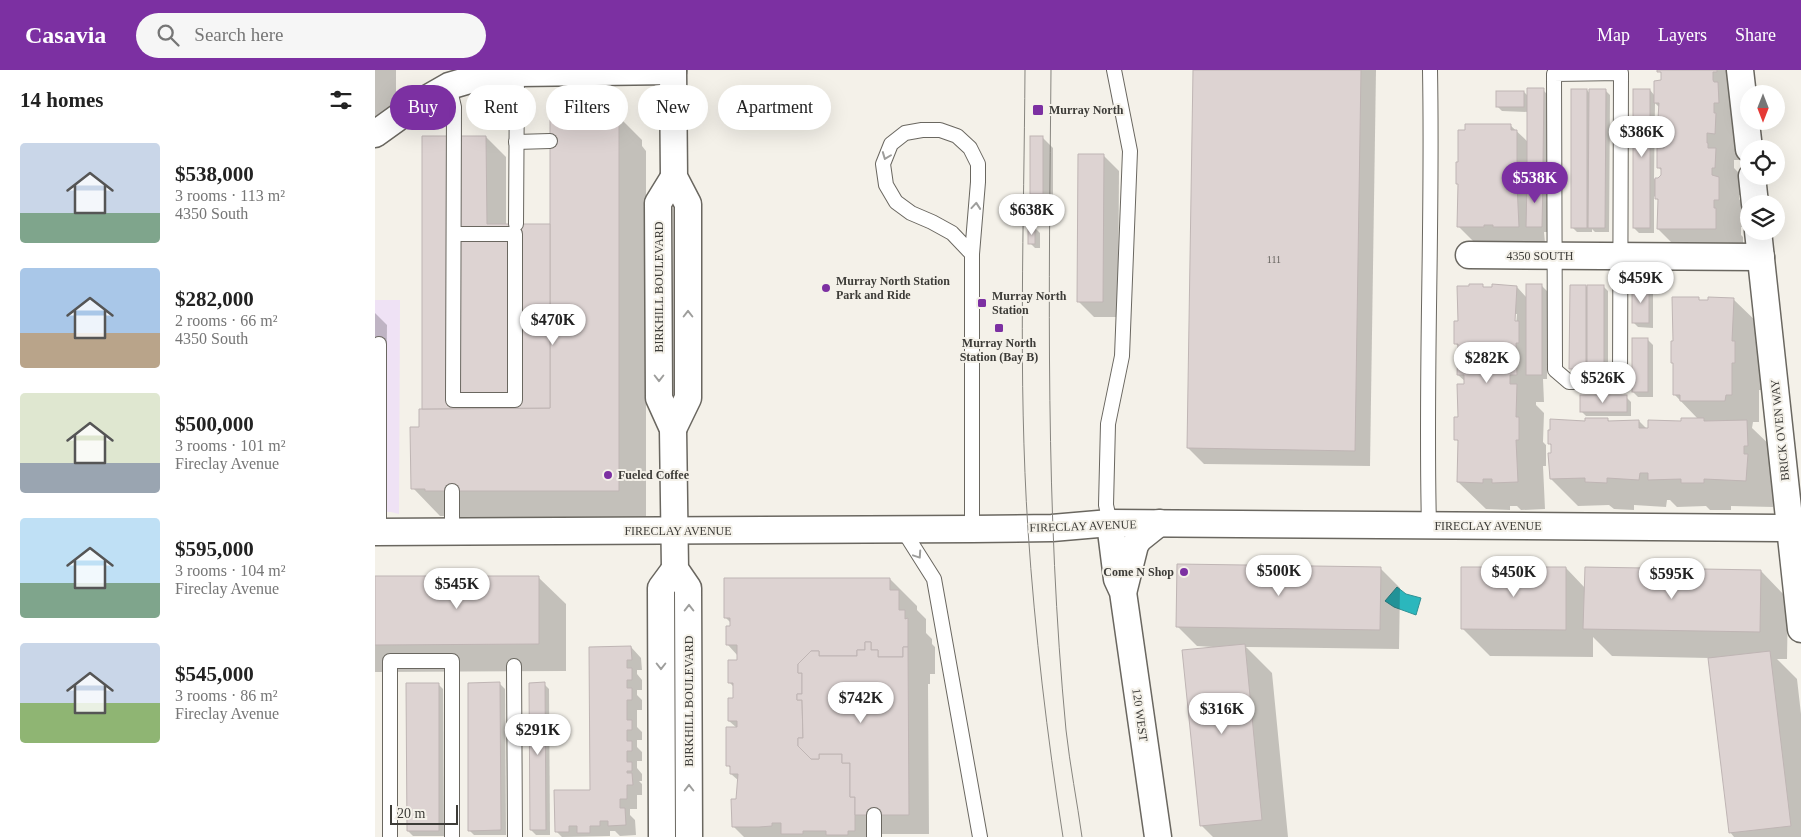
<!DOCTYPE html>
<html lang="en">
<head>
<meta charset="utf-8">
<style>
	body { margin:0; font-family:Georgia,serif; background:#f6f6f6; color:#222; height:100vh; display:flex; flex-direction:column; font-size:19px; white-space:nowrap }
	* { box-sizing:border-box; margin:0 }
	p { font-size:16px; color:#767676 }
	.icon { flex:none; width:28px; height:28px; fill:none; stroke:currentColor; stroke-width:2; stroke-linecap:round; stroke-linejoin:round }
	.map { position:relative; flex:1; overflow:hidden }
	.side { display:flex; flex-direction:column; background:#fff; width:375px }
	.side>* { flex:none }
	.top-card { position:absolute; left:15px; top:15px; width:475px; height:45px; display:flex; gap:10px }
	.needle { width:32px; rotate:180deg }
	.buttons { position:absolute; left:1365px; top:15px; display:grid; gap:10px }
	.buttons a { display:grid; place-items:center; width:45px; height:45px; border-radius:50%; background:#fff; box-shadow:0 5px 20px #0002; font-size:25px }
	.scale { position:absolute; left:15px; bottom:12px; width:68px; box-sizing:border-box; padding-left:5px; border:2px solid #3d3c38; border-top:0; font-size:14px; line-height:18px; white-space:nowrap; color:#3d3c38; -webkit-text-stroke:4px #f4f1e9; paint-order:stroke }
	.price { position:absolute; translate:-50% -42px; padding:0 11px; border-radius:18px; background:#fff; color:#222; font-size:16px; line-height:32px; filter:drop-shadow(0 1px 2px #0008) }
	.price::after { content:''; position:absolute; left:50%; top:30px; width:15px; height:11px; margin-left:-8px; background:inherit; clip-path:polygon(0 0,100% 0,50% 100%) }
	.price.selected { background:#7c30a2; color:#fff }
	ul { padding:0; list-style:none }
	li { display:flex; align-items:center; gap:15px; height:125px; padding:0 20px }
	li span { display:grid; place-items:center; flex:none; width:140px; height:100px; border-radius:5px; color:#555 }
	li>.icon { margin-inline-start:auto }
	span .icon { width:60px; height:60px; fill:#fffc; stroke-width:1 }
	li b { font-size:21px }
	h2 { display:flex; justify-content:space-between; align-items:center; height:60px; padding:0 20px; font-size:21px }
	.chip { padding:0 18px; border-radius:22px; background:#fff; box-shadow:0 5px 20px #0002; font-size:18px; line-height:45px }
	.chip.selected { background:#7c30a2; color:#fff }
	header { display:flex; align-items:center; gap:30px; box-sizing:border-box; height:70px; padding:0 25px; background:#7c30a2; color:#fff }
	header strong { font-size:24px }
	nav { display:flex; gap:28px; margin-inline-start:auto; font-size:18px }
	.search { width:350px; height:45px; background:#f6f6f6; display:flex; align-items:center; gap:12px; box-sizing:border-box; padding:0 18px; border-radius:28px; color:#767676; font-size:19px }
	main { display:flex; flex:1; min-height:0 }
	.map>svg:first-child { display:block }
</style>
</head>
<body>
<header>
<strong>Casavia</strong>
<div class="search"><svg class="icon" aria-label="search" viewBox="0 0 24 24"><circle cx="10" cy="10" r="6"/><path d="M15 15l6 6"/></svg>Search here</div>
<nav><a>Map</a><a>Layers</a><a>Share</a></nav>
</header>
<main>
<section class="side">
<h2>14 homes<svg class="icon" aria-label="filters" viewBox="0 0 24 24"><path d="M4 7h16M4 17h16"/><circle cx="9" cy="7" r="2"/><circle cx="15" cy="17" r="2"/></svg></h2>
<ul>
<li><span style="background:linear-gradient(#c9d6e8 70%,#7fa58c 0)"><svg class="icon" aria-label="home" viewBox="0 0 24 24"><path d="M3 11l9-7 9 7M6 9v11h12V9"/></svg></span><div><b>$538,000</b><p>3 rooms · 113 m²</p><p>4350 South</p></div></li>
<li><span style="background:linear-gradient(#a9c7e8 65%,#b9a48a 0)"><svg class="icon" aria-label="home" viewBox="0 0 24 24"><path d="M3 11l9-7 9 7M6 9v11h12V9"/></svg></span><div><b>$282,000</b><p>2 rooms · 66 m²</p><p>4350 South</p></div></li>
<li><span style="background:linear-gradient(#dfe7d0 70%,#9aa5b1 0)"><svg class="icon" aria-label="home" viewBox="0 0 24 24"><path d="M3 11l9-7 9 7M6 9v11h12V9"/></svg></span><div><b>$500,000</b><p>3 rooms · 101 m²</p><p>Fireclay Avenue</p></div></li>
<li><span style="background:linear-gradient(#bfe0f5 65%,#7fa58c 0)"><svg class="icon" aria-label="home" viewBox="0 0 24 24"><path d="M3 11l9-7 9 7M6 9v11h12V9"/></svg></span><div><b>$595,000</b><p>3 rooms · 104 m²</p><p>Fireclay Avenue</p></div></li>
<li><span style="background:linear-gradient(#c9d6e8 60%,#8fb573 0)"><svg class="icon" aria-label="home" viewBox="0 0 24 24"><path d="M3 11l9-7 9 7M6 9v11h12V9"/></svg></span><div><b>$545,000</b><p>3 rooms · 86 m²</p><p>Fireclay Avenue</p></div></li>
</ul>
</section>
<div class="map">
<svg width="1426" height="767" viewBox="0 0 1426 767">
	<rect width="100%" height="100%" fill="#f4f1e9"/>
	<polygon fill="#efe2f5" points="0,230 25,230 24,444 16,442 0,442"/>
	<polygon fill="#2bb7bd" stroke="#309295" points="1022,517 1031,524 1046,528 1041,545 1019,537 1010,531"/>
	<g fill="#0003" fill-rule="evenodd">
		<polygon points="0,0 21,0 21,33 25,37 0,70"/>
		<polygon points="819,0 1001,0 995,396 829,394 813,378"/>
		<path d="M1284,0H1357L1368,72L1367,90H1359V98L1368,107L1367,125H1364V129L1370,136V157H1366V165L1368,167V186H1310L1283,159L1284,131L1279,126V163H1264L1259,158L1275,20L1280,26L1287,10V5ZM1280,33L1285,38L1283,63L1291,71L1290,79L1283,97L1287,101V106L1284,109H1279Z"/>
		<polygon points="1168,20 1173,25 1173,98 1169,98 1169,114 1172,117 1172,162 1169,162 1171,184 1111,184 1084,157 1135,55 1153,72 1153,42 1127,41 1122,36 1149,22 1153,26"/>
		<polygon points="1212,20 1215,24 1230,20 1235,25 1234,162 1220,162 1217,159 1217,162 1202,162 1197,157"/>
		<polygon points="239,42 267,70 267,76 271,81 271,448 79,448 76,446 65,446 38,418 48,340 111,67 131,87 131,155 174,155"/>
		<polygon points="667,67 678,78 678,134 666,134 656,123"/>
		<polygon points="728,85 744,101 743,247 719,247 704,232"/>
		<polygon points="660,158 665,163 665,178 660,178 655,173"/>
		<path d="M1107,216L1110,218L1142,217L1152,228L1167,216L1172,221V309H1168L1169,332H1161V335L1169,343L1168,372L1171,375V396H1168L1170,439L1146,440L1142,436H1135V440L1111,439L1083,412L1085,373L1081,369L1091,312L1083,305L1084,277L1080,273L1085,253ZM1140,244H1142L1141,257H1139Z"/>
		<polygon points="1211,216 1214,219 1228,216 1233,221 1233,303 1218,303 1215,300 1215,303 1201,303 1196,298"/>
		<polygon points="1273,217 1278,222 1278,258 1263,257 1258,252"/>
		<polygon points="1323,229 1325,231 1358,229 1386,256 1384,296 1387,299 1387,320 1384,320 1384,352 1378,352 1377,358 1399,379 1396,403 1396,409 1400,413 1398,437 1356,436 1356,440 1335,440 1331,436 1302,437 1295,430 1292,430 1291,437 1259,435 1259,440 1239,439 1234,435 1203,436 1176,409 1177,376 1174,373 1211,353 1232,349 1235,352 1264,351 1272,359 1324,350 1299,324 1299,294 1297,293 1299,272"/>
		<polygon points="0,243 12,255 10,435 0,435"/>
		<polygon points="1273,270 1278,275 1278,327 1263,327 1258,322"/>
		<polygon points="1251,327 1256,332 1256,346 1211,346 1206,341"/>
		<polygon points="1005,498 1025,518 1024,579 871,577 897,603 913,767 838,767 826,755 838,577 822,576 802,556"/>
		<polygon points="1191,498 1210,518 1386,501 1413,529 1412,589 1402,589 1422,609 1426,644 1426,767 1359,767 1355,762 1334,588 1237,586 1218,567 1218,587 1115,586 1087,558"/>
		<polygon points="163,507 191,534 191,601 0,602 0,508"/>
		<polygon points="515,509 542,536 542,540 551,549 551,563 557,569 557,574 560,577 560,604 555,604 555,614 553,614 554,764 507,764 507,767 369,767 358,756 364,711 356,704 356,699 353,695 362,658 354,651 360,629 360,618 354,612 363,591 363,586 353,575 356,553 350,547"/>
		<polygon points="256,577 266,588 267,600 262,600 262,604 267,610 267,620 262,620 262,625 267,630 267,640 262,640 262,657 267,662 267,670 262,670 262,677 267,682 267,691 262,691 262,698 267,704 267,711 264,711 267,714 267,725 262,725 262,739 255,739 255,745 260,750 261,765 245,766 240,761 235,761 235,766 187,767 181,761 216,721 215,578"/>
		<polygon points="63,614 68,619 69,766 38,766 33,761"/>
		<polygon points="125,614 130,619 131,765 99,765 94,760"/>
		<polygon points="169,614 174,619 175,765 161,765 156,760"/>
	</g>
	<g fill="#ddd3d2" stroke="#bfb5b4">
		<polygon points="818,0 986,0 980,381 812,378"/>
		<polygon points="1282,0 1342,0 1342,2 1338,2 1338,10 1339,12 1343,12 1344,33 1339,33 1339,43 1341,43 1340,64 1332,63 1332,73 1333,73 1333,78 1341,78 1340,98 1337,98 1337,105 1344,107 1344,130 1339,130 1339,138 1341,138 1341,159 1282,159 1283,129 1280,129 1280,108 1283,108 1286,105 1286,98 1282,98 1282,78 1289,78 1291,63 1282,63 1284,33 1279,33 1279,11 1286,10 1286,2 1282,2"/>
		<polygon points="1152,18 1169,18 1168,93 1152,93"/>
		<rect x="1196" y="19" width="16" height="139"/>
		<polygon points="1214,19 1231,19 1230,158 1213,158"/>
		<rect x="1258" y="19" width="17" height="139"/>
		<rect x="1121" y="21" width="28" height="16"/>
		<polygon points="175,41 240,41 240,52 244,52 244,421 50,421 50,419 36,419 35,357 44,357 44,339 175,338"/>
		<polygon points="1090,54 1136,54 1136,60 1142,60 1142,92 1145,92 1145,114 1142,114 1144,157 1118,157 1118,155 1109,155 1109,157 1082,157 1083,114 1081,114 1081,92 1083,92 1083,60 1090,60"/>
		<polygon points="47,66 111,66 112,154 175,154 175,338 47,339"/>
		<rect x="655" y="66" width="13" height="58"/>
		<polygon points="703,84 729,84 728,232 702,232"/>
		<polygon points="1152,111 1168,111 1167,157 1151,157"/>
		<rect x="653" y="157" width="7" height="17"/>
		<polygon points="1094,214 1108,214 1108,217 1117,217 1117,214 1142,216 1140,251 1144,251 1144,273 1141,273 1142,305 1135,305 1135,314 1142,314 1141,347 1144,347 1144,370 1141,370 1143,412 1117,413 1117,409 1108,409 1108,413 1082,412 1083,370 1079,370 1079,347 1083,347 1082,314 1089,314 1089,305 1082,305 1083,274 1079,274 1079,251 1083,251 1082,216 1094,216"/>
		<rect x="1151" y="214" width="16" height="91"/>
		<polygon points="1195,215 1211,215 1211,299 1194,299"/>
		<rect x="1212" y="215" width="17" height="83"/>
		<rect x="1257" y="215" width="17" height="38"/>
		<polygon points="1297,227 1324,227 1324,230 1333,230 1333,227 1359,228 1357,271 1360,271 1360,293 1357,293 1357,325 1351,325 1350,331 1305,331 1305,325 1298,325 1298,293 1296,293 1296,271 1298,271"/>
		<rect x="1257" y="268" width="16" height="54"/>
		<rect x="1205" y="325" width="47" height="17"/>
		<polygon points="1210,348 1233,348 1233,351 1264,350 1264,358 1273,358 1273,350 1306,351 1306,348 1329,348 1329,351 1372,350 1373,376 1369,376 1369,384 1373,384 1371,411 1329,409 1329,413 1306,413 1306,409 1273,410 1273,403 1265,403 1264,410 1232,408 1232,413 1210,412 1210,408 1175,409 1173,383 1176,383 1176,374 1173,374 1173,360 1175,360 1175,349 1210,351"/>
		<polygon points="802,494 1006,497 1005,560 801,557"/>
		<polygon points="1086,497 1191,497 1191,560 1086,559"/>
		<polygon points="1210,497 1386,500 1385,562 1208,559"/>
		<polygon points="0,506 164,506 164,574 0,575"/>
		<polygon points="349,508 515,508 515,520 524,520 524,540 530,540 530,549 533,548 533,577 528,577 528,587 503,587 503,580 496,580 496,572 490,572 490,580 482,580 482,586 444,586 444,581 436,581 423,594 423,603 427,603 427,624 422,624 422,630 427,630 428,668 423,668 423,676 436,689 444,689 444,684 467,684 467,693 475,693 475,727 480,727 480,761 473,761 473,765 451,765 451,761 428,761 428,764 406,764 406,753 397,753 397,756 384,757 357,757 356,729 361,729 363,704 355,704 355,696 351,696 351,657 362,657 362,651 353,651 353,628 358,628 358,613 353,613 353,590 362,590 362,575 351,575 351,556 355,556 355,548 349,548"/>
		<polygon points="490,572 496,572 496,580 503,580 503,587 528,587 528,577 533,577 534,745 480,745 480,727 475,727 475,693 467,693 467,684 444,684 444,689 436,689 423,676 423,668 428,668 427,630 422,630 422,624 427,624 427,603 423,603 423,594 436,581 444,581 444,586 482,586 482,580 490,580"/>
		<polygon points="870,574 887,750 825,756 807,580"/>
		<polygon points="256,576 257,590 252,590 252,598 257,598 257,610 252,610 252,618 257,618 257,630 252,630 252,650 257,650 257,660 252,660 252,671 257,671 257,681 252,681 252,692 257,692 257,701 252,701 252,703 257,703 258,715 252,715 252,729 245,729 245,738 250,738 251,755 233,756 233,751 225,751 225,756 215,756 215,763 202,763 202,756 194,756 194,762 180,762 179,720 215,720 214,577"/>
		<polygon points="1395,581 1416,756 1354,763 1333,588"/>
		<polygon points="125,612 126,760 93,761 93,613"/>
		<polygon points="170,612 171,760 155,760 154,613"/>
		<polygon points="31,613 64,613 64,761 32,761"/>
	</g>
	<g fill="none" stroke-linecap="round" stroke-linejoin="round">
		<defs>
			<g id="service">
				<polygon points="1246,3 1245,308 1242,312 1194,312 1180,300 1179,4"/>
				<polyline points="74,16 79,37 78,330 140,330 140,164 79,164"/>
				<polyline points="141,72 175,71"/>
				<polyline points="141,154 142,0"/>
				<polyline points="4,274 4,462"/>
				<polyline points="77,421 77,462"/>
				<polyline points="735,453 731,435 733,354 747,286 755,81 739,0"/>
				<path d="M1054,456C1050,304 1058,152 1055,0"/>
				<polyline points="597,459 597,184 603,112 603,94 595,78 582,66 565,60 547,60 530,63 516,74 508,94 511,115 521,132 536,143 557,152 577,163 597,184"/>
				<polyline points="528,460 559,509 605,767"/>
				<polyline points="139,596 140,767"/>
				<polyline points="499,745 499,767"/>
				<polyline points="15,767 15,591 77,591 77,767"/>
			</g>
			<g id="minor">
				<polyline points="1365,0 1374,79"/>
				<polyline points="0,64 39,36 74,16 108,6 142,3 298,1"/>
				<polyline points="1377,106 1380,134"/>
				<polyline points="299,107 283,133 284,328 298,359 300,499 313,518 314,767"/>
				<polyline points="1383,161 1426,559"/>
				<polyline points="1094,185 1386,187"/>
				<polyline points="298,359 313,328 313,134 299,107 298,0"/>
				<polyline points="735,453 742,509 748,522 783,767"/>
				<polyline points="0,462 597,459 677,458 735,453 1415,458"/>
				<polyline points="749,519 760,475 764,469 784,453"/>
				<polyline points="287,767 286,518 300,499"/>
			</g>
		</defs>
		<use href="#service" stroke="#6a6760" stroke-width="16"/>
		<use href="#minor" stroke="#6a6760" stroke-width="29"/>
		<use href="#service" stroke="#fff" stroke-width="14"/>
		<use href="#minor" stroke="#fff" stroke-width="26"/>
		<g stroke="#87857f" stroke-width="1">
			<path d="M650,0C649,153 643,307 653,460C660,563 672,665 688,767"/>
			<path d="M676,0C674,220 670,441 691,660C695,696 702,731 707,767"/>
		</g>
	</g>
	<defs><path id="oneway-chevron" d="M-2-3.5L2.5 0L-2 3.5" fill="none" stroke-width="1.6" stroke-linecap="round" stroke-linejoin="round" transform="scale(1.25)"/></defs>
	<g stroke="#9e9e9c">
		<use href="#oneway-chevron" transform="translate(511 86) rotate(111)"/>
		<use href="#oneway-chevron" transform="translate(601 136) rotate(-85)"/>
		<use href="#oneway-chevron" transform="translate(313 244) rotate(-90)"/>
		<use href="#oneway-chevron" transform="translate(284 308) rotate(90)"/>
		<use href="#oneway-chevron" transform="translate(543 485) rotate(56)"/>
		<use href="#oneway-chevron" transform="translate(314 538) rotate(-90)"/>
		<use href="#oneway-chevron" transform="translate(286 596) rotate(90)"/>
		<use href="#oneway-chevron" transform="translate(314 718) rotate(-90)"/>
	</g>
	<g fill="#7c30a2" stroke="#f4f1e9" stroke-width="2">
		<rect x="657" y="34" width="12" height="12" rx="2.5"/>
		<circle cx="451" cy="218" r="5"/>
		<rect x="602" y="228" width="10" height="10" rx="2.5"/>
		<rect x="619" y="253" width="10" height="10" rx="2.5"/>
		<circle cx="233" cy="405" r="5"/>
		<circle cx="809" cy="502" r="5"/>
	</g>
	<g text-anchor="middle" stroke-width="4" stroke-linejoin="round" paint-order="stroke">
		<g font-size="10" fill="#65625e">
			<text x="899" y="193">111</text>
		</g>
		<g font-size="12" font-weight="bold" fill="#3d3c38" stroke="#f4f1e9" text-anchor="start">
			<text x="674" y="44">Murray North</text>
			<text x="461" y="215">Murray North Station<tspan x="461" dy="14">Park and Ride</tspan></text>
			<text x="617" y="230">Murray North<tspan x="617" dy="14">Station</tspan></text>
			<text x="624" y="277" text-anchor="middle">Murray North<tspan x="624" dy="14">Station (Bay B)</tspan></text>
			<text x="243" y="409">Fueled Coffee</text>
			<text x="799" y="506" text-anchor="end">Come N Shop</text>
		</g>
		<g font-size="12" fill="#3d3c38" stroke="#f4f1e9">
			<text x="1165" y="190">4350 SOUTH</text>
			<text transform="translate(284 217) rotate(-90)" y="4">BIRKHILL BOULEVARD</text>
			<text transform="translate(1405 360) rotate(-96)" y="4">BRICK OVEN WAY</text>
			<text transform="translate(708 456) rotate(-2)" y="4">FIRECLAY AVENUE</text>
			<text x="1113" y="460">FIRECLAY AVENUE</text>
			<text x="303" y="465">FIRECLAY AVENUE</text>
			<text transform="translate(314 631) rotate(-90)" y="4">BIRKHILL BOULEVARD</text>
			<text transform="translate(765 645) rotate(82)" y="4">120 WEST</text>
		</g>
	</g>
</svg>
<div class="buttons">
<a><svg class="needle" viewBox="-14 -14 28 28"><path d="M0-13l5 13h-10z" fill="#e53935"/><path d="M0 13l5-13h-10z" fill="#767676"/></svg></a>
<a><svg class="icon" aria-label="locate" viewBox="0 0 24 24"><circle cx="12" cy="12" r="6"/><path d="M12 2v4M12 18v4M2 12h4M18 12h4"/></svg></a>
<a><svg class="icon" aria-label="layers" viewBox="0 0 24 24"><path d="M12 4l9 5-9 5-9-5zM3 14l9 5 9-5"/></svg></a>
</div>
<div class="scale">20 m</div>
<b class="price" style="left:1267px;top:88px">$386K</b>
<b class="price selected" style="left:1160px;top:134px">$538K</b>
<b class="price" style="left:657px;top:166px">$638K</b>
<b class="price" style="left:1266px;top:234px">$459K</b>
<b class="price" style="left:178px;top:276px">$470K</b>
<b class="price" style="left:1112px;top:314px">$282K</b>
<b class="price" style="left:1228px;top:334px">$526K</b>
<b class="price" style="left:904px;top:527px">$500K</b>
<b class="price" style="left:1139px;top:528px">$450K</b>
<b class="price" style="left:1297px;top:530px">$595K</b>
<b class="price" style="left:82px;top:540px">$545K</b>
<b class="price" style="left:486px;top:654px">$742K</b>
<b class="price" style="left:847px;top:665px">$316K</b>
<b class="price" style="left:163px;top:686px">$291K</b>
<div class="top-card">
<a class="chip selected">Buy</a>
<a class="chip">Rent</a>
<a class="chip">Filters</a>
<a class="chip">New</a>
<a class="chip">Apartment</a>
</div>
</div>
</main>
</body>
</html>
